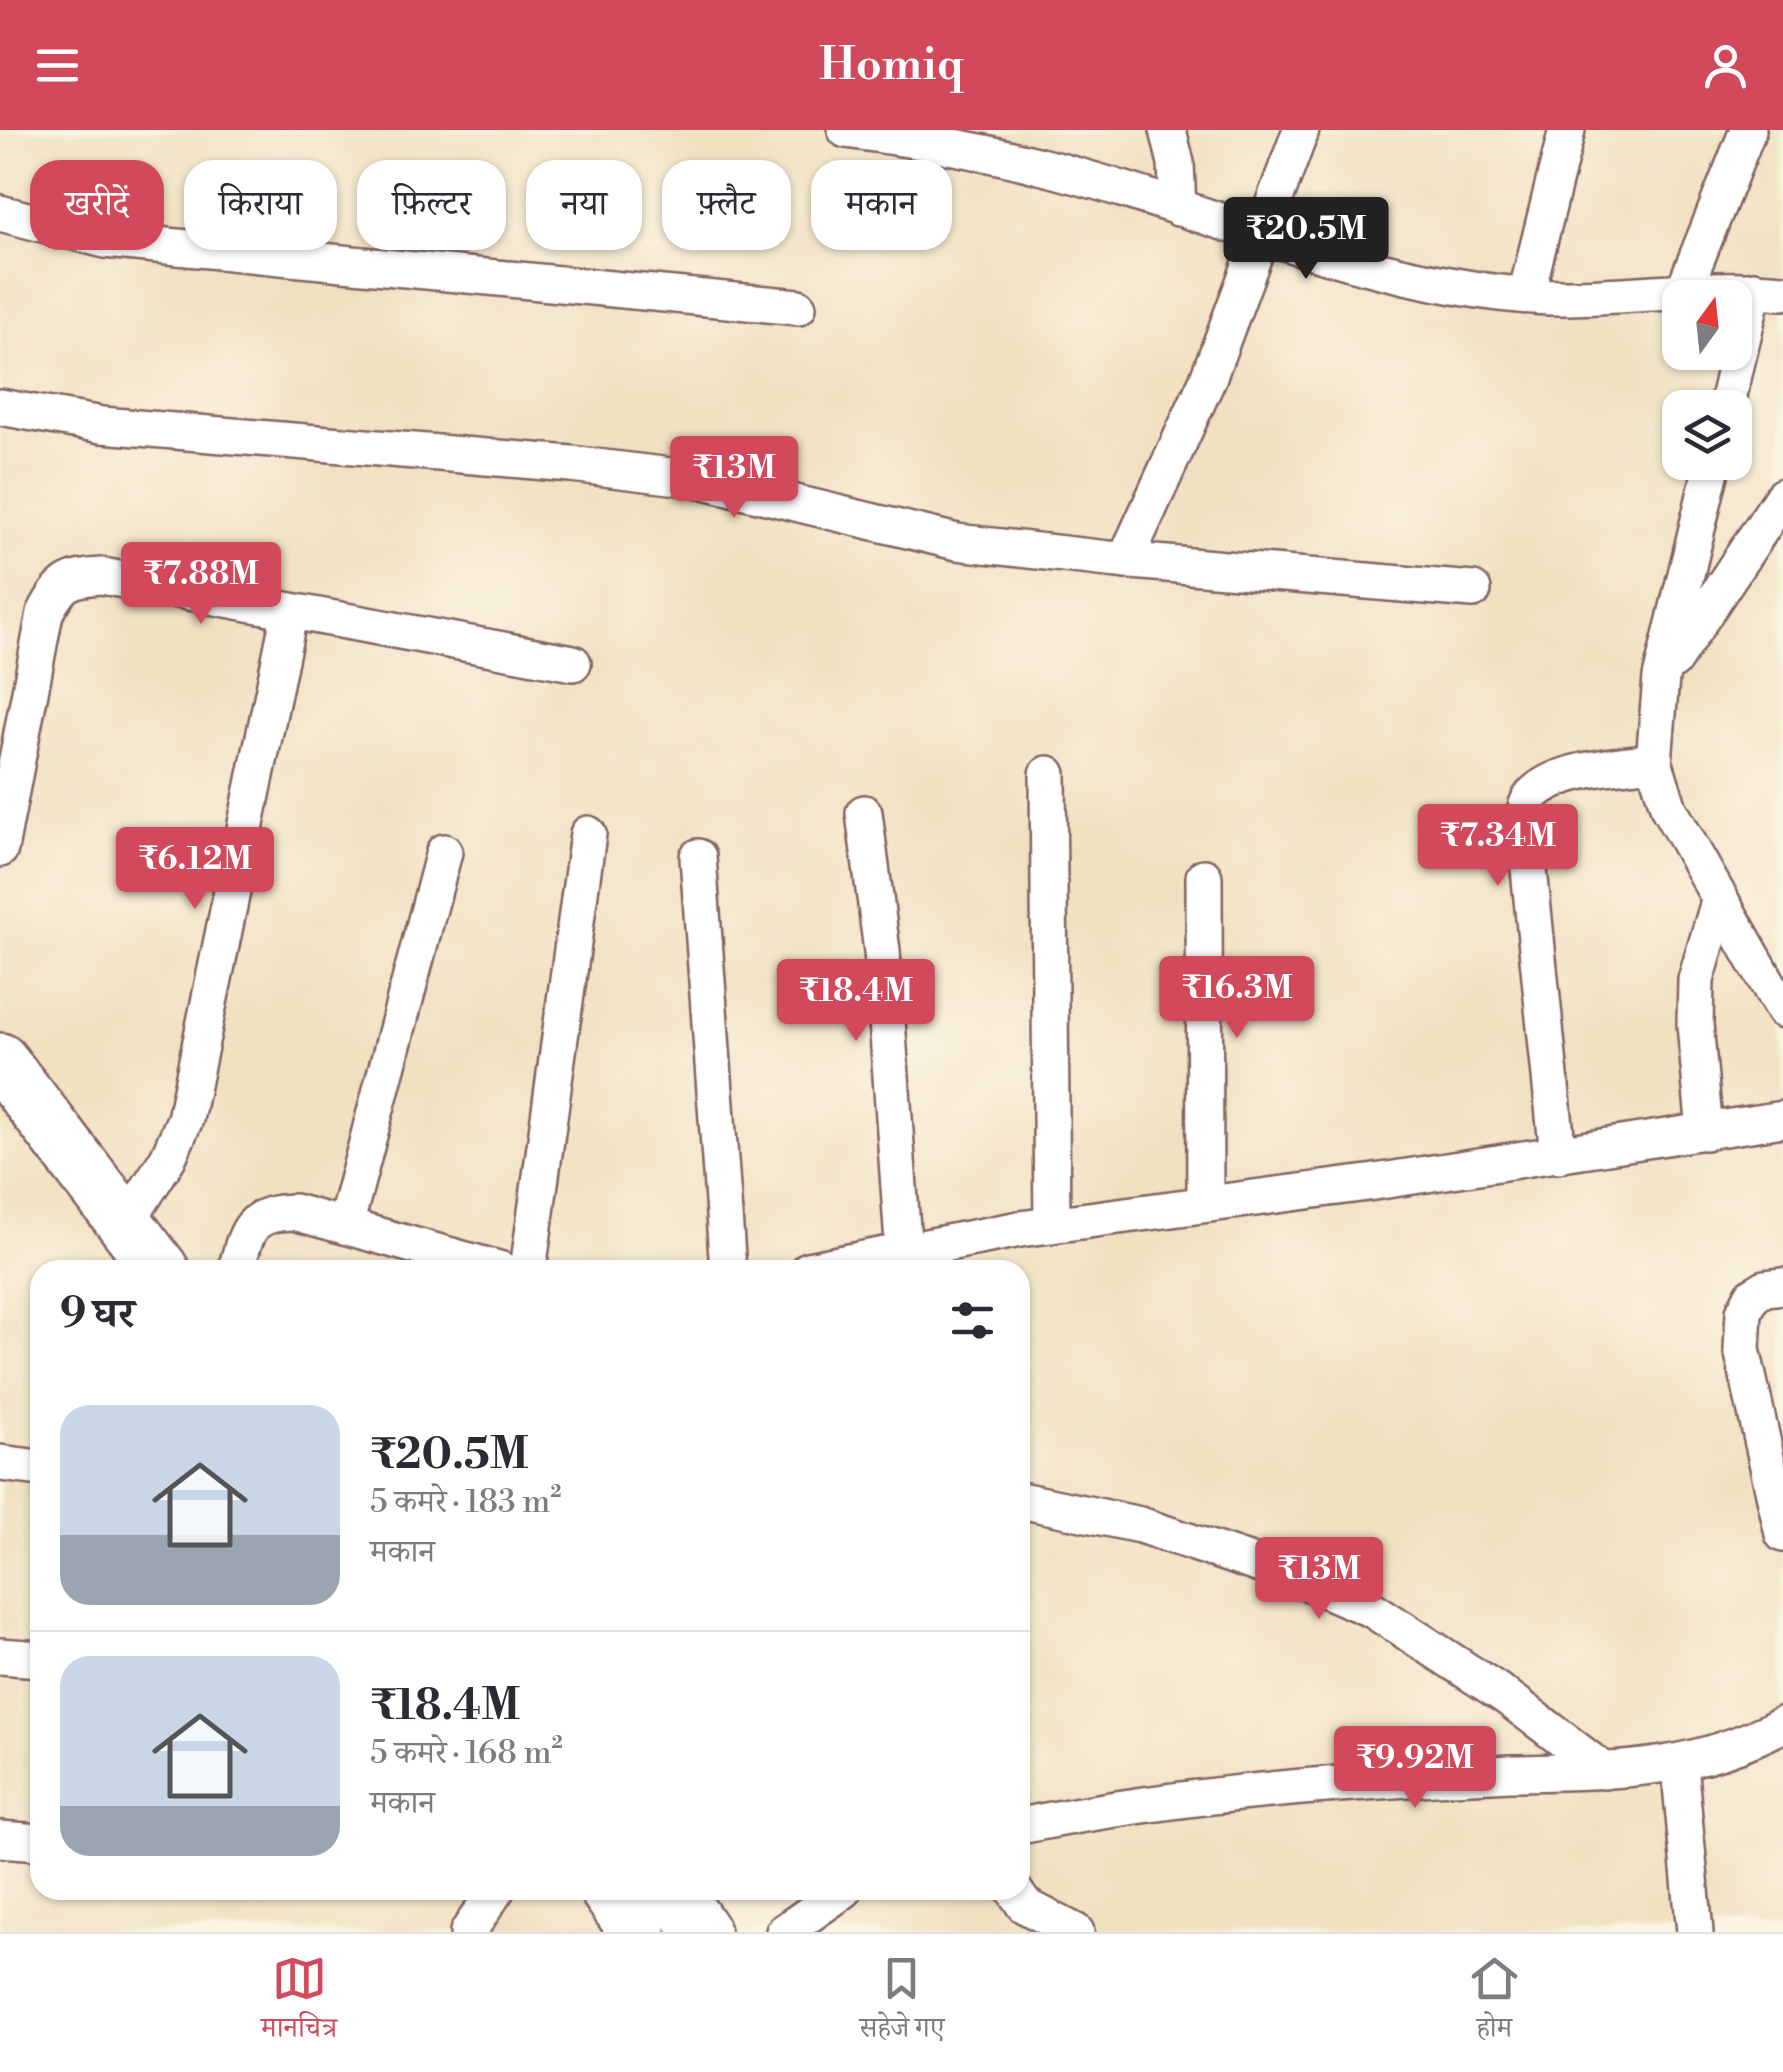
<!DOCTYPE html>
<html lang="hi">
<head>
<meta charset="utf-8">
<style>
	body { margin:0; font-family:"Libre Bodoni","Noto Serif Devanagari",serif; background:#f2f2f3; color:#2b2b33; height:100vh; display:flex; flex-direction:column; font-size:38px; white-space:nowrap }
	* { box-sizing:border-box; margin:0 }
	p { font-size:32px; color:#7c7c81 }
	.icon { flex:none; width:55px; height:55px; fill:none; stroke:currentColor; stroke-width:2; stroke-linecap:round; stroke-linejoin:round }
	.map { position:relative; flex:1; overflow:hidden }
	.panel { position:absolute; left:30px; top:1130px; width:1000px; height:640px; display:flex; flex-direction:column; background:#fff; border-radius:30px; box-shadow:0 2px 8px #0004 }
	.panel>* { flex:none }
	.banner { position:absolute; left:30px; top:30px; width:1000px; height:90px; display:flex; gap:20px }
	.needle { width:65px; rotate:15deg }
	.controls { position:absolute; left:1662px; top:150px; display:grid; gap:20px }
	.controls a { display:grid; place-items:center; width:90px; height:90px; border-radius:20px; background:#fff; box-shadow:0 2px 8px #0004; font-size:50px }
	.price { position:absolute; translate:-50% -85px; padding:0 22px; border-radius:10px; background:#d1495b; color:#fff; font-size:32px; line-height:65px; filter:drop-shadow(0 2px 5px #0008) }
	.price::after { content:''; position:absolute; left:50%; top:60px; width:30px; height:22px; margin-left:-15px; background:inherit; clip-path:polygon(0 0,100% 0,50% 100%) }
	.price.on { background:#222; color:#fff }
	ul { padding:0; list-style:none }
	li { display:flex; align-items:center; gap:30px; height:250px; padding:0 30px }
	li+li { border-top:2px solid #e1e1e2 }
	li span { display:grid; place-items:center; flex:none; width:280px; height:200px; border-radius:30px; color:#555 }
	li>.icon { margin-inline-start:auto }
	span .icon { width:120px; height:120px; fill:#fffc; stroke-width:1 }
	li b { font-size:42px }
	h2 { display:flex; justify-content:space-between; align-items:center; height:120px; padding:0 30px; font-size:42px }
	.pill { padding:0 35px; border-radius:30px; background:#fff; box-shadow:0 2px 8px #0004; font-size:35px; line-height:90px }
	.pill.on { background:#d1495b; color:#fff }
	header { display:flex; justify-content:space-between; align-items:center; height:130px; padding:0 30px; background:#d1495b; color:#fff; font-size:45px; font-weight:600 }
	.dock { display:flex; justify-content:space-around; align-items:center; height:140px; border-top:2px solid #e1e1e2; background:#fff; font-size:28px; color:#7c7c81 }
	.dock a { display:grid; justify-items:center; gap:5px }
	.dock .on { color:#d1495b }
	.map>svg:first-child { display:block }
</style>
</head>
<body>
<header><svg class="icon" aria-label="menu" viewBox="0 0 24 24"><path d="M4 6h16M4 12h16M4 18h16"/></svg>Homiq<svg class="icon" aria-label="person" viewBox="0 0 24 24"><circle cx="12" cy="8" r="4"/><path d="M4 21q1-7 8-7t8 7"/></svg></header>
<div class="map">
<svg width="1783" height="1802" viewBox="0 0 1783 1802">
	<rect width="100%" height="100%" fill="#fcf5e5"/>
	<filter id="ink" filterUnits="userSpaceOnUse"><feTurbulence type="fractalNoise" baseFrequency=".01" numOctaves="2"/><feDisplacementMap in="SourceGraphic" scale="20" xChannelSelector="R" yChannelSelector="G"/><feConvolveMatrix kernelMatrix="1 2 1 2 8 2 1 2 1" color-interpolation-filters="sRGB"/></filter>
	<filter id="wash" filterUnits="userSpaceOnUse"><feTurbulence type="fractalNoise" baseFrequency=".0048" numOctaves="4" result="noise"/><feDisplacementMap in="SourceGraphic" scale="40" xChannelSelector="R" yChannelSelector="G"/><feGaussianBlur stdDeviation="2.25" result="paint"/><feColorMatrix in="noise" values="0 0 0 0 0 0 0 0 0 0 0 0 0 0 0 0 0 1.4 0 .05"/><feComposite in="paint" operator="in"/></filter>
	<g filter="url(#wash)">
		<rect width="100%" height="100%" fill="#f0e1c1"/>
	</g>
	<g filter="url(#ink)">
		<g fill="none" stroke-linecap="round" stroke-linejoin="round">
			<defs>
				<g id="street">
					<path d="M846,0C911,9 976,19 1040,36C1173,69 1300,126 1434,152C1478,161 1525,168 1570,167C1642,166 1711,155 1783,162"/>
					<polyline points="1168,0 1176,33 1178,78"/>
					<polyline points="0,83 105,110 798,177"/>
					<polyline points="1684,160 1748,0"/>
					<polyline points="1526,165 1567,0"/>
					<polyline points="0,277 102,295 571,334 696,349 957,412 1108,429 1473,460"/>
					<polyline points="1726,278 1754,159"/>
					<polyline points="1713,332 1661,548 1654,631 1669,679 1783,880"/>
					<polyline points="1125,431 1207,251 1301,0"/>
					<polyline points="1673,531 1783,366"/>
					<polyline points="1048,644 1052,1095"/>
					<polyline points="864,683 882,821 905,1140"/>
					<path d="M0,719L45,483C61,453 67,448 102,446L573,533"/>
					<polyline points="698,727 728,1140"/>
					<polyline points="1204,747 1205,1074"/>
					<polyline points="1705,1002 1695,894 1696,850 1720,768"/>
					<path d="M1558,1025L1526,710C1526,700 1524,688 1526,678C1535,639 1620,636 1654,631"/>
					<polyline points="126,1094 168,1028 185,989 290,481"/>
					<polyline points="345,1096 444,722"/>
					<path d="M236,1140C247,1100 249,1083 294,1082L502,1140"/>
					<polyline points="528,1140 588,704"/>
					<polyline points="808,1140 1020,1099 1368,1053 1783,989"/>
					<polyline points="1783,1156 1765,1158 1752,1166 1744,1182 1742,1219 1783,1404"/>
					<polyline points="0,1333 40,1338"/>
					<polyline points="1020,1370 1140,1395 1293,1446 1373,1480 1507,1567 1604,1641"/>
					<polyline points="0,1526 40,1529"/>
					<polyline points="1679,1634 1695,1802"/>
					<path d="M1020,1696C1134,1673 1251,1660 1366,1652C1414,1648 1462,1645 1510,1643C1610,1641 1692,1643 1783,1594"/>
					<polyline points="0,1709 40,1712"/>
					<polyline points="1014,1760 1024,1775 1076,1802"/>
					<polyline points="468,1802 496,1760"/>
					<polyline points="784,1802 844,1760"/>
				</g>
				<g id="primary">
					<polyline points="0,931 161,1140"/>
					<polyline points="608,1760 638,1802"/>
					<polyline points="673,1760 702,1802"/>
				</g>
			</defs>
			<use href="#street" stroke="#846360" stroke-width="40"/>
			<use href="#primary" stroke="#846360" stroke-width="60"/>
			<use href="#street" stroke="#fff" stroke-width="35"/>
			<use href="#primary" stroke="#fff" stroke-width="55"/>
		</g>
	</g>
</svg>
<div class="controls">
<a><svg class="needle" viewBox="-14 -14 28 28"><path d="M0-13l5 13h-10z" fill="#e53935"/><path d="M0 13l5-13h-10z" fill="#7c7c81"/></svg></a>
<a><svg class="icon" aria-label="layers" viewBox="0 0 24 24"><path d="M12 4l9 5-9 5-9-5zM3 14l9 5 9-5"/></svg></a>
</div>
<b class="price on" style="left:1306px;top:152px">₹20.5M</b>
<b class="price" style="left:734px;top:391px">₹13M</b>
<b class="price" style="left:201px;top:497px">₹7.88M</b>
<b class="price" style="left:1498px;top:759px">₹7.34M</b>
<b class="price" style="left:195px;top:782px">₹6.12M</b>
<b class="price" style="left:1237px;top:911px">₹16.3M</b>
<b class="price" style="left:856px;top:914px">₹18.4M</b>
<b class="price" style="left:1319px;top:1492px">₹13M</b>
<b class="price" style="left:1415px;top:1681px">₹9.92M</b>
<div class="banner">
<a class="pill on">खरीदें</a>
<a class="pill">किराया</a>
<a class="pill">फ़िल्टर</a>
<a class="pill">नया</a>
<a class="pill">फ़्लैट</a>
<a class="pill">मकान</a>
</div>
<section class="panel">
<h2>9 घर<svg class="icon" aria-label="filters" viewBox="0 0 24 24"><path d="M4 7h16M4 17h16"/><circle cx="9" cy="7" r="2"/><circle cx="15" cy="17" r="2"/></svg></h2>
<ul>
<li><span style="background:linear-gradient(#c9d6e8 65%,#9aa5b1 0)"><svg class="icon" aria-label="home" viewBox="0 0 24 24"><path d="M3 11l9-7 9 7M6 9v11h12V9"/></svg></span><div><b>₹20.5M</b><p>5 कमरे · 183 m²</p><p>मकान</p></div></li>
<li><span style="background:linear-gradient(#c9d6e8 75%,#9aa5b1 0)"><svg class="icon" aria-label="home" viewBox="0 0 24 24"><path d="M3 11l9-7 9 7M6 9v11h12V9"/></svg></span><div><b>₹18.4M</b><p>5 कमरे · 168 m²</p><p>मकान</p></div></li>
</ul>
</section>
</div>
<nav class="dock">
<a class="on"><svg class="icon" aria-label="map" viewBox="0 0 24 24"><path d="M3 6l6-2 6 2 6-2v14l-6 2-6-2-6 2zM9 4v14M15 6v14"/></svg>मानचित्र</a>
<a><svg class="icon" aria-label="saved" viewBox="0 0 24 24"><path d="M7 4h10v16l-5-4-5 4z"/></svg>सहेजे गए</a>
<a><svg class="icon" aria-label="home" viewBox="0 0 24 24"><path d="M3 11l9-7 9 7M6 9v11h12V9"/></svg>होम</a>
</nav>
</body>
</html>
